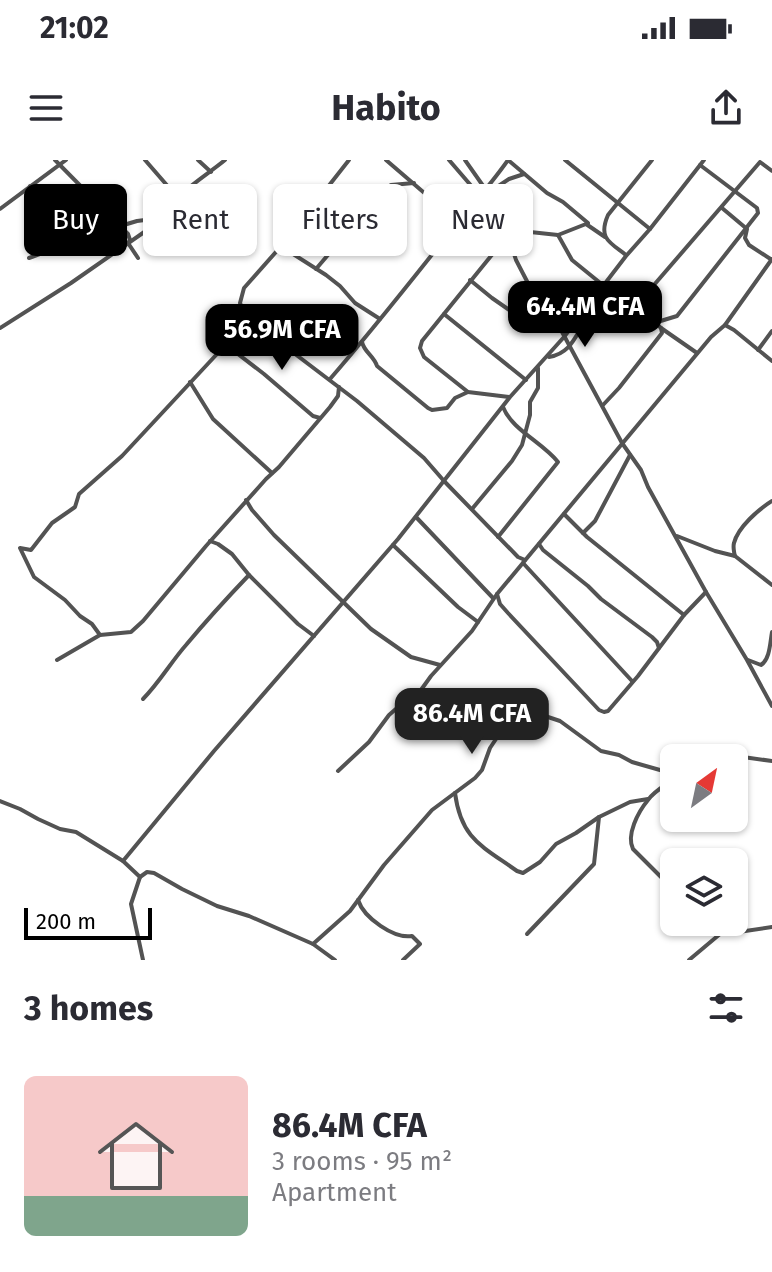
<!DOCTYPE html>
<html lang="en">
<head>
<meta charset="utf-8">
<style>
	body { margin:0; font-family:"Fira Sans",sans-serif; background:#f7f7f7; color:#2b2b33; height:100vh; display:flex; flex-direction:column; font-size:30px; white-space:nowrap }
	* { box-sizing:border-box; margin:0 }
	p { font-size:26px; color:#7c7c81 }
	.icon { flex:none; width:44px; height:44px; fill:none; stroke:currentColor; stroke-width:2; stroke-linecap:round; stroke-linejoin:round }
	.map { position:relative; height:800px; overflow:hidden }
	.panel { display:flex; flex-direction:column; background:#fff; flex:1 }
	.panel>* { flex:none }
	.top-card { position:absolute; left:24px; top:24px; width:724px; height:72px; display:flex; gap:16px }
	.needle { width:52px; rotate:33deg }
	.buttons { position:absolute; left:660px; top:584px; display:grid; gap:16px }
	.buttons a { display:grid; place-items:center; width:88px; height:88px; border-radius:12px; background:#fff; box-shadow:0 2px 6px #0004; font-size:40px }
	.scale { position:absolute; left:24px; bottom:20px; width:128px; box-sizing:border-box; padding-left:8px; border:4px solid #000; border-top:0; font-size:22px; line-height:28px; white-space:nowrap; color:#000; -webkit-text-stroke:6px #fff; paint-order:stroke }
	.price { position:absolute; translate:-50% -68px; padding:0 18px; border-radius:16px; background:#000; color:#fff; font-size:26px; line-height:52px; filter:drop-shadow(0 2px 4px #0008) }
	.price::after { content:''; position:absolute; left:50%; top:48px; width:24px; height:18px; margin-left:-12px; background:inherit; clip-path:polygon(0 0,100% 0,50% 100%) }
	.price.selected { background:#222; color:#fff }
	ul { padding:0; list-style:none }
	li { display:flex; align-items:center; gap:24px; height:200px; padding:0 24px }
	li+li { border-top:2px solid #e1e1e2 }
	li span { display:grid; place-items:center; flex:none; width:224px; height:160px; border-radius:12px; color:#555 }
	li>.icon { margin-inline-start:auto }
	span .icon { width:96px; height:96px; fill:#fffc; stroke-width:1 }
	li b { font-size:34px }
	h2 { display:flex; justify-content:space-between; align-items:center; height:96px; padding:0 24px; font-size:34px }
	.pill { padding:0 28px; border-radius:12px; background:#fff; box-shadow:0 2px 6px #0004; font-size:28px; line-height:72px }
	.pill.selected { background:#000; color:#fff }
	.status { display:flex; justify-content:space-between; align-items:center; height:56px; padding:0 40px; background:#fff; direction:ltr }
	.status svg { height:22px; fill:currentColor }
	header { display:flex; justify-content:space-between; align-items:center; height:104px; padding:0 24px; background:#fff; font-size:36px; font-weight:700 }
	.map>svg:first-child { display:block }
</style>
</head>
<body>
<div class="status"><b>21:02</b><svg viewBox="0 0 49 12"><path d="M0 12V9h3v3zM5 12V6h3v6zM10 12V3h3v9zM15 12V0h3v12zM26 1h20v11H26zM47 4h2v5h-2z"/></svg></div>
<header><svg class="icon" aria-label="menu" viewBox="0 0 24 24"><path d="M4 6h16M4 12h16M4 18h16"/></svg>Habito<svg class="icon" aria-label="share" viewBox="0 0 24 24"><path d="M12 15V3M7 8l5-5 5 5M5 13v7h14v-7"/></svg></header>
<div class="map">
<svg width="772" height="800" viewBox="0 0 772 800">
	<rect width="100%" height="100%" fill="#fff"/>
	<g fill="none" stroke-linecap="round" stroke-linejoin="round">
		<g stroke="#535353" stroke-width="4">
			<polyline points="55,0 128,74 130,80 128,83 138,98"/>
			<polyline points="145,0 178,38"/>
			<polyline points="198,0 211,12"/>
			<polyline points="349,0 283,84 244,128 240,143 244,152 253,162 357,241 424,298 444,321 518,397 525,400"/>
			<polyline points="386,0 436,43 454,53 465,53"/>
			<polyline points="449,0 480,36"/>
			<polyline points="465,0 486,30 506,69 516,100 531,129 548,146 622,283 641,310 648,327 706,432 747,500 772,546"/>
			<polyline points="508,0 547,33 563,42 588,63"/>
			<polyline points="565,0 650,69"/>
			<polyline points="30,26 37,34 42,44 69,82"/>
			<polyline points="488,33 509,19 524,14"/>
			<polyline points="722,48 747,69 745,78 749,85 772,100"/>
			<polyline points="0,49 66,0"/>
			<polyline points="558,75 572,100 604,126"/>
			<polyline points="282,87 326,115 340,126 355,143 380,159"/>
			<path d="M626,95C609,82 598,78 608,55L652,0"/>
			<polyline points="29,98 97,73 137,61 153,59 165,52"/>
			<polyline points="316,109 384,29 391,25 414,23"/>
			<polyline points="470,120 492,138 535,168 538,168 546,161 555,160"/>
			<polyline points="607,122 635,144 661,168 697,193"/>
			<polyline points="635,144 641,140 760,2 772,11"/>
			<polyline points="444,154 526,220"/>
			<polyline points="557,162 583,150"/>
			<polyline points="654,163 677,156 758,53 757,48 700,5"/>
			<polyline points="725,165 734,170 772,201"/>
			<path d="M0,168L71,123L150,68L164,60C169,37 206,16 225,0"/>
			<polyline points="230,180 234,191 264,214 313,256 320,258"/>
			<path d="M362,182C364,192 374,196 377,206L428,248L432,250L447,248L455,238L468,232"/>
			<polyline points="758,190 772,171"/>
			<path d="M549,197C567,194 573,182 581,168L577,161"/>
			<path d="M330,219C370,173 408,125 446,77C467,51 489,27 508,0"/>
			<polyline points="190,222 213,259 272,313"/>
			<polyline points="509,237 468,232 424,197 420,188 422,181 508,75 521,71 558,75 586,64 605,77"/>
			<polyline points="603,245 619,228 662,173 661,168"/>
			<polyline points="246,340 252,350 274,375 371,469 411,497 440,505"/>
			<polyline points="472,349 512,301 522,285 530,255 530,242 538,228 538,208"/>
			<polyline points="564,354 587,377 684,455"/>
			<polyline points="416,357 493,438"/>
			<polyline points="583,373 595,361 630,295"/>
			<polyline points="677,376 715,391 735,396 772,425"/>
			<path d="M498,377L558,302C542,282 512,270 503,247"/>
			<polyline points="210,381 218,384 232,394 249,415 298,464 314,476"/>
			<polyline points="539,384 543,390 588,426 601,439 652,477 657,482 659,488"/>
			<polyline points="393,385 458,447 478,462"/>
			<path d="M735,396C734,393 733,386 734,383C738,367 759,349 772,341"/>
			<polyline points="523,403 632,521"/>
			<polyline points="497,434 500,444 508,453 599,550 604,552 608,551 638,516 684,455 706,432"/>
			<polyline points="100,475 92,464 80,456 65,440 34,417 20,388 31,390 52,363 75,347 79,334 122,296 244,165 253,162"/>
			<polyline points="57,500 100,475 131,472 143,461 206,386 266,319 279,307 330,247 338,236 339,227"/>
			<path d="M748,500L761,505C770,499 770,483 772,472"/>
			<path d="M143,539C159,523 171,502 186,485C206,461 227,438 249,415"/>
			<polyline points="734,598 743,597 772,601"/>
			<polyline points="338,611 369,582 389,555 397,548 413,541 431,516 472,471 497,434 711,177 725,165 772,99"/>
			<path d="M674,619C666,625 654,631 648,640C638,652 626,675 633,689L674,730"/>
			<path d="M455,633C461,679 482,686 517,711L523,713L540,702L556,684L576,673L599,657L630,642L648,639"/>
			<polyline points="0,641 20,649 38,659 60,669 76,672 123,701 140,717 147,712 154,713 182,729 217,746 249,756 313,784 335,800"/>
			<polyline points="123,701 214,591 398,379 510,237 564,177 626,96 650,69 704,0"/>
			<polyline points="140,717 131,744 143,800"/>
			<path d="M358,740C364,758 394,779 412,776L420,784L403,800"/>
			<polyline points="705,762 716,772 725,774 772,767"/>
			<polyline points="527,774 594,704 599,657"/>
			<polyline points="313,784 350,751 384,705 432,650 475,618 482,610 490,588 498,576 523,554 533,552 560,561 601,591 619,595 632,602 674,614"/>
			<polyline points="689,800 720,774"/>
		</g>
	</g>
</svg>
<div class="buttons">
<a><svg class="needle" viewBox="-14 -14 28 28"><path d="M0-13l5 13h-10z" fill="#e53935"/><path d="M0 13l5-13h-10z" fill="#7c7c81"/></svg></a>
<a><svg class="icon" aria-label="layers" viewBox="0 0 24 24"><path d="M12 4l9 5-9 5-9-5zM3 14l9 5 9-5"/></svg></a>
</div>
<div class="scale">200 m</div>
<b class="price" style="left:585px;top:189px">64.4M CFA</b>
<b class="price" style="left:282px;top:212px">56.9M CFA</b>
<b class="price selected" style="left:472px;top:596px">86.4M CFA</b>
<div class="top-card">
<a class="pill selected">Buy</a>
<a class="pill">Rent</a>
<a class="pill">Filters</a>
<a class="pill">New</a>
</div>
</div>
<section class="panel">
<h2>3 homes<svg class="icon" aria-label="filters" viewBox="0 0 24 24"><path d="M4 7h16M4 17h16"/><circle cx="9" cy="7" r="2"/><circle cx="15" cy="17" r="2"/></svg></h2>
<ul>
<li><span style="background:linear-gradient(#f6c9c9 75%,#7fa58c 0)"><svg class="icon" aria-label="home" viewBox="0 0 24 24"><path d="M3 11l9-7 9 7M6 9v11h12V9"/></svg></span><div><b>86.4M CFA</b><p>3 rooms · 95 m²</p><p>Apartment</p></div></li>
</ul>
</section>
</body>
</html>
